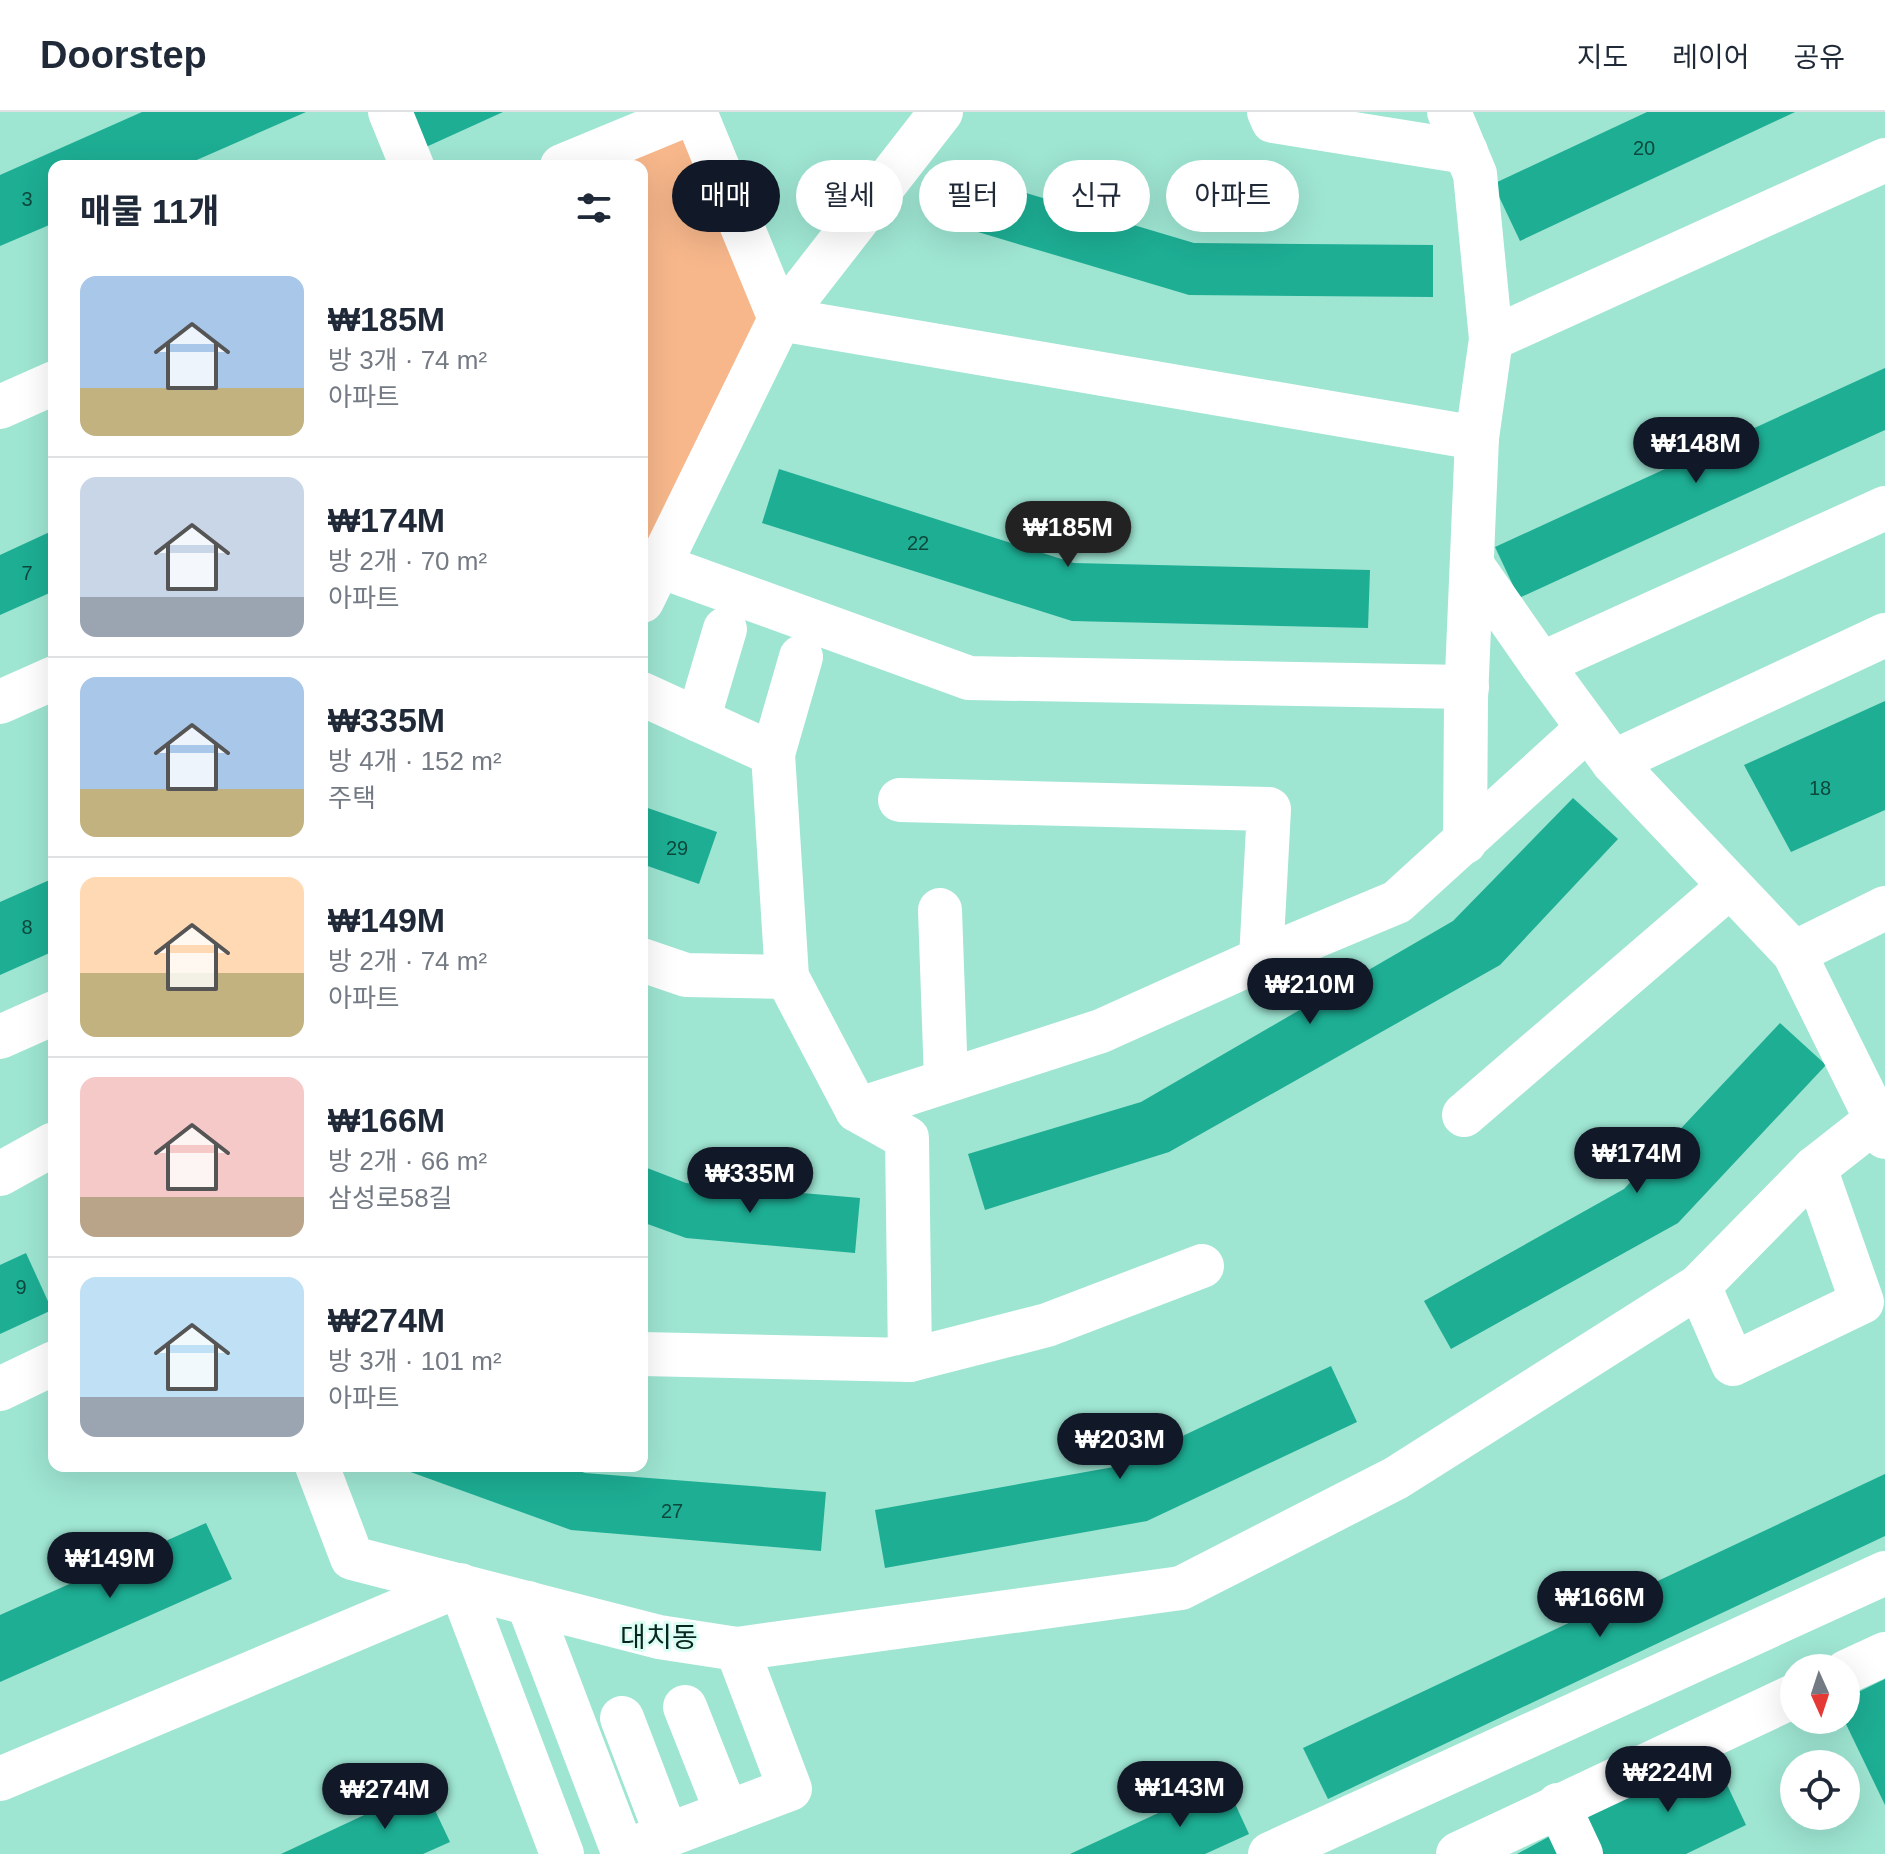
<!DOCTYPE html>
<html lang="ko">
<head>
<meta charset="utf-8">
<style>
	body { margin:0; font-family:Helvetica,"Noto Sans KR",sans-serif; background:#f6f6f7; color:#1f2937; height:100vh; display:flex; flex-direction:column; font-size:30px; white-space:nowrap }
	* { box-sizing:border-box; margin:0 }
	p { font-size:26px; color:#747a83 }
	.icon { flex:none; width:44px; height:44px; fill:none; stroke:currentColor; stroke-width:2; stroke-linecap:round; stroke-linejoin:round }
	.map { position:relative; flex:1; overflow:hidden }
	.sheet { position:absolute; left:48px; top:48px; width:600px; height:1312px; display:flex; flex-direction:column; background:#fff; border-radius:16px; box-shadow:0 8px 32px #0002 }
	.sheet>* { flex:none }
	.hud { position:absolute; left:672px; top:48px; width:760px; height:72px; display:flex; gap:16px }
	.needle { width:52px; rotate:177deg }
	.tools { position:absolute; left:1780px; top:1542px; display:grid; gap:16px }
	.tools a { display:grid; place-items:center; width:80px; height:80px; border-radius:50%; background:#fff; box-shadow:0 8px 32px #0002; font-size:40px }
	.price { position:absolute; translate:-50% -68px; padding:0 18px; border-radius:28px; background:#111827; color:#fff; font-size:26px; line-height:52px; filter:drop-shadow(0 2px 4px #0008) }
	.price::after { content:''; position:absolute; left:50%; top:48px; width:24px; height:18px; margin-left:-12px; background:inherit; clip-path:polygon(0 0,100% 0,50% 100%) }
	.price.selected { background:#222; color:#fff }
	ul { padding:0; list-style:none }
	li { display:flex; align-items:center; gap:24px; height:200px; padding:0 32px }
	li+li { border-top:2px solid #e0e1e3 }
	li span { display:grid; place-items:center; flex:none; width:224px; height:160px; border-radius:16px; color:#555 }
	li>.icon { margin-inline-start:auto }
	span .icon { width:96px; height:96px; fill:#fffc; stroke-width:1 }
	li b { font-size:34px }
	h2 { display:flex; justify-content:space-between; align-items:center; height:96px; padding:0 32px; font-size:34px }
	.pill { padding:0 28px; border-radius:36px; background:#fff; box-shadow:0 8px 32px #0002; font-size:28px; line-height:72px }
	.pill.selected { background:#111827; color:#fff }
	header { display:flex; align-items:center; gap:48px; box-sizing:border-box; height:112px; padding:0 40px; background:#fff; border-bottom:2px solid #e0e1e3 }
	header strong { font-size:38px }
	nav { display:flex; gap:44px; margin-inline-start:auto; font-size:28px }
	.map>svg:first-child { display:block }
</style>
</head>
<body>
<header>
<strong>Doorstep</strong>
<nav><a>지도</a><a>레이어</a><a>공유</a></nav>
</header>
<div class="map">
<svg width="1885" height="1742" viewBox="0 0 1885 1742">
	<rect width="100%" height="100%" fill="#9ee5d2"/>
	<polygon fill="#f7b78b" points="693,0 780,207 642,489 642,54 562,54"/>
	<g fill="#1dae94">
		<polygon points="142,0 306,0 183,54 54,54 54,111 0,134 0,63"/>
		<polygon points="410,0 503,0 426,35"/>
		<polygon points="1647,0 1795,0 1520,129 1493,72"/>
		<polygon points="955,60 1194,131 1433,133 1433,185 1189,183 941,109"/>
		<polygon points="1885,256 1885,318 1519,486 1495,435"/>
		<polygon points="779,357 1074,451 1370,458 1368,516 1072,509 762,411"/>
		<polygon points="54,418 54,479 0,503 0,443"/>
		<polygon points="1885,589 1885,698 1791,740 1744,653"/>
		<polygon points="1573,686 1618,727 1500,853 1169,1040 985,1098 968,1042 1141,990 1453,809"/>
		<polygon points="642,694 717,720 699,772 642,752"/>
		<polygon points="54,766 54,839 0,863 0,790"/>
		<polygon points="1780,911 1826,953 1678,1111 1451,1237 1424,1189 1624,1077"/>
		<polygon points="642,1054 686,1071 860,1086 855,1141 686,1126 642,1110"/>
		<polygon points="26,1141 52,1198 0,1222 0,1153"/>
		<polygon points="1331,1254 1357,1310 1147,1409 885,1456 875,1398 1119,1354"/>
		<polygon points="394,1354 567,1354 585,1361 826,1380 821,1439 571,1418"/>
		<polygon points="1885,1362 1885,1424 1328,1687 1303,1636"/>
		<polygon points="206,1411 232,1467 0,1570 0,1503"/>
		<polygon points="1885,1567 1885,1693 1844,1608 1846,1586"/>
		<polygon points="1712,1641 1746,1713 1686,1742 1600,1742 1582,1703"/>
		<polygon points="1225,1670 1249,1722 1205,1742 1070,1742"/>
		<polygon points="424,1675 450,1730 423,1742 281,1742"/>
		<polygon points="1552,1723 1562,1742 1517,1742"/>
	</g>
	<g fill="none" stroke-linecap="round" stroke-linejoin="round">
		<g stroke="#fff" stroke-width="44">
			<polyline points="390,0 412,54"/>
			<polyline points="941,0 780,207 1477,326 1491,227 1475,62 1449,0"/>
			<polyline points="1269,0 1273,9 1466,40"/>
			<polyline points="562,54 693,0"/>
			<polyline points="1491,227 1885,48"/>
			<polyline points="0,295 54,271"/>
			<polyline points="1472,453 1541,552 1885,396"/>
			<polyline points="660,454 969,566 1467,575"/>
			<polyline points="642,489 780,207 695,0"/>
			<polyline points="1541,552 1613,650 1794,841 1885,1025"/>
			<polyline points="642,582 773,642 787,865 857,998"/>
			<polyline points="0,590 54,566"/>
			<polyline points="698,608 725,517"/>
			<polyline points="773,642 801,545"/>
			<polyline points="1613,650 1885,523"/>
			<polyline points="900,688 1269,697 1261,847"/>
			<polyline points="1465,730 1466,587 1477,326"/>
			<polyline points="940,798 946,968"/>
			<polyline points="1794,841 1885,796"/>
			<polyline points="642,848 686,863 787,865"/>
			<polyline points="0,925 54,901"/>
			<polyline points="1464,1003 1730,774"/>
			<polyline points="0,1062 54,1032"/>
			<polyline points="1699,1174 1733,1252 1862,1190 1815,1056"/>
			<polyline points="642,1242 910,1248 1047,1213 1202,1154"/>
			<polyline points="910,1248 907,1026 857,998 1101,919 1261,847 1397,790 1588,616"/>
			<polyline points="0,1277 54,1251"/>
			<polyline points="317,1354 352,1446 659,1525 737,1537 1181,1476 1396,1366 1699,1174 1815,1056 1876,1008"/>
			<polyline points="528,1491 623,1740 790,1677 737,1537"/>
			<polyline points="1846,1560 1885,1542"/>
			<polyline points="685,1595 727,1701"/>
			<polyline points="622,1606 667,1724"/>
			<polyline points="0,1667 460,1473 562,1742"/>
			<polyline points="1558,1693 1581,1742"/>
			<polyline points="1270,1742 1885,1461"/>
			<polyline points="1458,1742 1794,1584"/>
		</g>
	</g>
	<g text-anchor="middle" stroke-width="6" stroke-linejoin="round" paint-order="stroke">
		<g font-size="20" fill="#0c483c">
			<text x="1644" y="43">20</text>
			<text x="27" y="94">3</text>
			<text x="918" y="438">22</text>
			<text x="27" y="468">7</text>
			<text x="1820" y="683">18</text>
			<text x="677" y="743">29</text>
			<text x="27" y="822">8</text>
			<text x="21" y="1182">9</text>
			<text x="672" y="1406">27</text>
		</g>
		<g font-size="28" fill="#07261f" stroke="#dbfef4">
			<text x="659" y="1535">대치동</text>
		</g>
	</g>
</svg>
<div class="tools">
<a><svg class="needle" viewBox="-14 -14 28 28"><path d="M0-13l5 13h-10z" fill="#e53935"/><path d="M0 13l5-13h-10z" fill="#747a83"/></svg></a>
<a><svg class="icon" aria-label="locate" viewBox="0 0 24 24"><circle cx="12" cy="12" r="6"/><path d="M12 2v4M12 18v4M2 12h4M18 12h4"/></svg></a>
</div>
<b class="price" style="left:1696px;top:373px">₩148M</b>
<b class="price selected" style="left:1068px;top:457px">₩185M</b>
<b class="price" style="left:1310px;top:914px">₩210M</b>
<b class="price" style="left:1637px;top:1083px">₩174M</b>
<b class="price" style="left:750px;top:1103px">₩335M</b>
<b class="price" style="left:1120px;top:1369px">₩203M</b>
<b class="price" style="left:110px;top:1488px">₩149M</b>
<b class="price" style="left:1600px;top:1527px">₩166M</b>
<b class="price" style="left:1668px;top:1702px">₩224M</b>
<b class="price" style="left:1180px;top:1717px">₩143M</b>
<b class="price" style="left:385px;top:1719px">₩274M</b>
<div class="hud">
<a class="pill selected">매매</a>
<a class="pill">월세</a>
<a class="pill">필터</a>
<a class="pill">신규</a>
<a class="pill">아파트</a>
</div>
<section class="sheet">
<h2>매물 11개<svg class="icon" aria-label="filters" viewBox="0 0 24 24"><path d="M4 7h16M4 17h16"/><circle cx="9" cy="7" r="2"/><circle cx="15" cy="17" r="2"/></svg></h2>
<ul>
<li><span style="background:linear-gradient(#a9c7e8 70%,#c2b280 0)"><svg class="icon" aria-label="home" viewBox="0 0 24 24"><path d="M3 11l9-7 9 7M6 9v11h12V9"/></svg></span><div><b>₩185M</b><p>방 3개 · 74 m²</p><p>아파트</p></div></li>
<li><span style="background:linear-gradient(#c9d6e8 75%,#9aa5b1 0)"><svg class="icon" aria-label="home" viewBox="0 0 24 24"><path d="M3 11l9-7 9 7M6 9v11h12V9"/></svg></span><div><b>₩174M</b><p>방 2개 · 70 m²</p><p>아파트</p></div></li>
<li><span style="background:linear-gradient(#a9c7e8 70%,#c2b280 0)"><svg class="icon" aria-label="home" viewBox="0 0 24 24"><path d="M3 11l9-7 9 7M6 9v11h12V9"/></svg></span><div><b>₩335M</b><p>방 4개 · 152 m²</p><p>주택</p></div></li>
<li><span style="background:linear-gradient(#ffd9b3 60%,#c2b280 0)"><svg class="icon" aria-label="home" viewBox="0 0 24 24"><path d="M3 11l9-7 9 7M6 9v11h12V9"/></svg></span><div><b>₩149M</b><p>방 2개 · 74 m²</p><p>아파트</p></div></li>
<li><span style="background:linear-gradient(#f6c9c9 75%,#b9a48a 0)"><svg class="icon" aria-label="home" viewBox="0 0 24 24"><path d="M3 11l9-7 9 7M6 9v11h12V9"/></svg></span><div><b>₩166M</b><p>방 2개 · 66 m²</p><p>삼성로58길</p></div></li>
<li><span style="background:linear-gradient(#bfe0f5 75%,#9aa5b1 0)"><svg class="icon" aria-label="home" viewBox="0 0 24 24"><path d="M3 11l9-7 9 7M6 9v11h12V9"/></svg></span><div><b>₩274M</b><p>방 3개 · 101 m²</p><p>아파트</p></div></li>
</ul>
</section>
</div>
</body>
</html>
